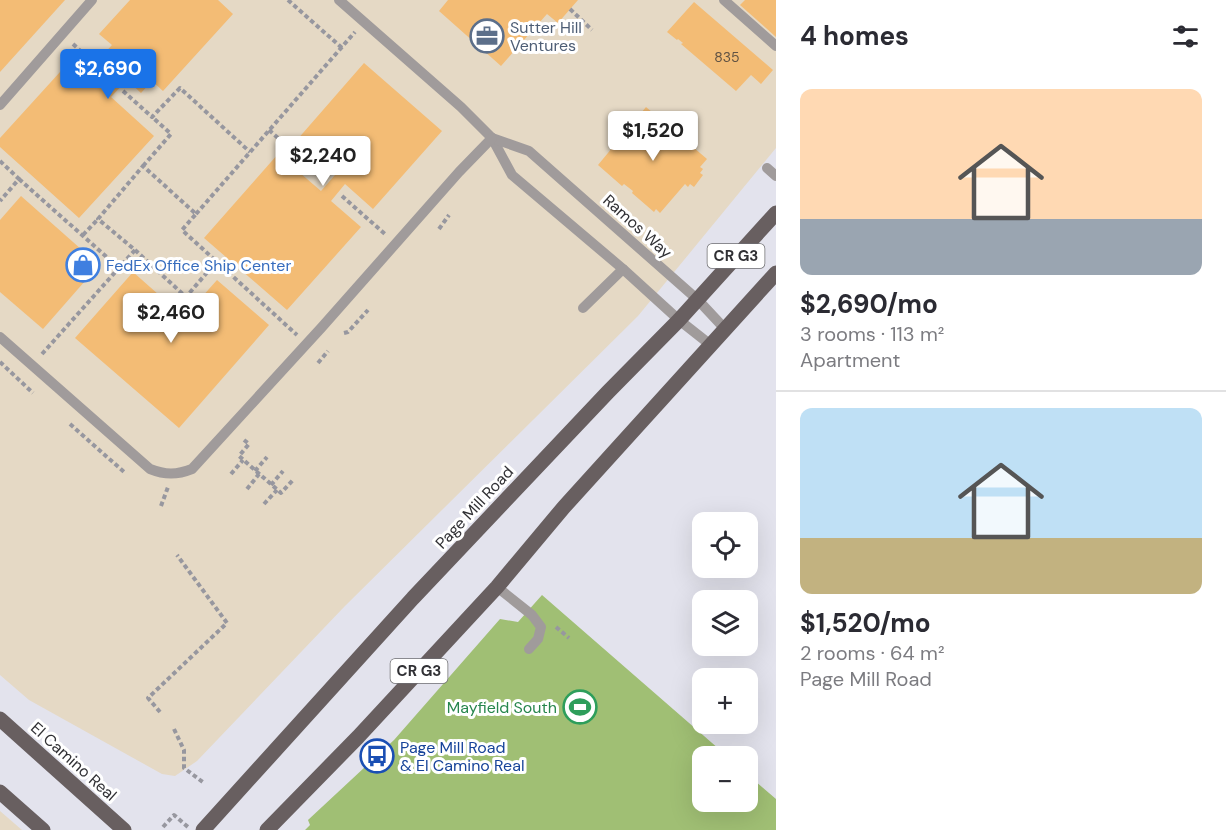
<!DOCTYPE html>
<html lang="en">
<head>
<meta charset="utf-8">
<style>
	body { margin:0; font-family:"DM Sans",sans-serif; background:#f2f2f3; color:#2b2b33; height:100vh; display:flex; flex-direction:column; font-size:22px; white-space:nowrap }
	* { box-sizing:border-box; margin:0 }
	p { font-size:20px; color:#7c7c81 }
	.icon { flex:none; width:33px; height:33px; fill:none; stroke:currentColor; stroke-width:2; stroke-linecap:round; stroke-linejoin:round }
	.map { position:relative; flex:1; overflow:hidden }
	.sheet { display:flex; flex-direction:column; background:#fff; width:450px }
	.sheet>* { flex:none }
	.fabs { position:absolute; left:692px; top:512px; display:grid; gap:12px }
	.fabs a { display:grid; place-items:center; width:66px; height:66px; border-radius:12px; background:#fff; box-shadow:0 6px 24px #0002; font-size:30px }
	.price { position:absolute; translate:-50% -51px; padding:0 14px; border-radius:6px; background:#fff; color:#222; font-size:20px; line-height:39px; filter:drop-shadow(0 2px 3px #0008) }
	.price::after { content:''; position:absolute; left:50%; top:36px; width:18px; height:14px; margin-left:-9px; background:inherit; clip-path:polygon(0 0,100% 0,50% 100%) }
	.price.on { background:#1a73e8; color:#fff }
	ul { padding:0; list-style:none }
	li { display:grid; align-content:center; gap:12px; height:318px; padding:0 24px }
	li+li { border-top:2px solid #e1e1e2 }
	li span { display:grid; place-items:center; height:186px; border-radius:12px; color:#555 }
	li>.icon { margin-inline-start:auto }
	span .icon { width:108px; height:108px; fill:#fffc; stroke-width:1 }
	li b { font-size:26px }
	h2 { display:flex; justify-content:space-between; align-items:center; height:72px; padding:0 24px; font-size:26px }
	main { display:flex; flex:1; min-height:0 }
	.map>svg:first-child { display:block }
</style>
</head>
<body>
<main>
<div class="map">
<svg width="776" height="830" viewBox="0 0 776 830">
	<rect width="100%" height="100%" fill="#e3e3ed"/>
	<g fill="#e5d9c5">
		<polygon points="0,0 776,0 776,148 638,316 345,606 197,761 175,776 162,774 29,700 0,675"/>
		<polygon points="0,811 22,830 0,830"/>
	</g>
	<polygon fill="#a0bf74" points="542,595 727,756 702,756 702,801 747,801 747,774 776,799 776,830 305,830 310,825 308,820 394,740 500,619 518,622"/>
	<g fill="#f3bc75">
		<polygon points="0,0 65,0 0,72"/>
		<polygon points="130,0 218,0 233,14 163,91 152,81 141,93 127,80 111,97 154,136 79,218 0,147 0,138 70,61 95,84 111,66 101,57 112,45 99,34"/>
		<polygon points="448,0 578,0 558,23 547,14 501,66 439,11"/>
		<polygon points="745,0 776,0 776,37 740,5"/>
		<polygon points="694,2 773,70 761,84 751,75 736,91 681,44 683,43 678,39 677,40 667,32"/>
		<polygon points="364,63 442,131 373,209 345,184 331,201 361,227 287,310 204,238 278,154 321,191 335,175 296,141"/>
		<polygon points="646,107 707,159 700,167 703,169 700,173 703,175 694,187 690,184 688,187 685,184 660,213 656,209 654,212 632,193 633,191 624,184 622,186 598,165"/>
		<polygon points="21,196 99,265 43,329 0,292 0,220"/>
		<polygon points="133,272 184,317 217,280 269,325 179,428 75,338"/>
	</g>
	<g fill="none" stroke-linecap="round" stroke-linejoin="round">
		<g stroke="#97979f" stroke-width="4" stroke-dasharray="4.5 3" stroke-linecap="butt">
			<polyline points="288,0 342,48"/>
			<polyline points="570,9 592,30"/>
			<polyline points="73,44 101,70"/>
			<polyline points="123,91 152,117 180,88 250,152"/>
			<polyline points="269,130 324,179"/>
			<polyline points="0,161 19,179 0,201"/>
			<polyline points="143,166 171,134 152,117"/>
			<polyline points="19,179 119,268"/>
			<polyline points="342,196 386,235"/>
			<polyline points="196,214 355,32"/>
			<polyline points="439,229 449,215"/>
			<polyline points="83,235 98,219"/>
			<polyline points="135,250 186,297 216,262"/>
			<polyline points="344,333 348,332 368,310"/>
			<polyline points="42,354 135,250 98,219 143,166 196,214 182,230 297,335"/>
			<polyline points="0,362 33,393"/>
			<polyline points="318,363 328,351"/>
			<polyline points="70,424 124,472"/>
			<polyline points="244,440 249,444 239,456 281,493 293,480"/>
			<polyline points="255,471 267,457"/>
			<polyline points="231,474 243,460"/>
			<polyline points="271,485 283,471"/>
			<polyline points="247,489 259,474"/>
			<polyline points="264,504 277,490"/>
			<polyline points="161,506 168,487"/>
			<polyline points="556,627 569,638"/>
			<polyline points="160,712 148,698 227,623 177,555"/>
			<polyline points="174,729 184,750 184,768 204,783"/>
			<polyline points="163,827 174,815 188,827"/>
		</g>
		<g stroke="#a09b9b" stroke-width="10">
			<polyline points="339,0 461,107 492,138 512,175 623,269 679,320 712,346"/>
			<polyline points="724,0 776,46"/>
			<polyline points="0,105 92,0"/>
			<polyline points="492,138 529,151 698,300 726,330"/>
			<polyline points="767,168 776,176"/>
			<polyline points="583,308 623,269"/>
			<path d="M0,337L150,469C165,475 177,475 192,469L322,327L459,172L492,138"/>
			<polyline points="497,587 532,615 541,627 538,639 529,649"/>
		</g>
		<g stroke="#685f60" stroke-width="15">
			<polyline points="0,719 124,830"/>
			<polyline points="0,792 43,830"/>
			<polyline points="203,830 413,598 608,392 679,320 776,213"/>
			<polyline points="267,830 358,737 497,587 564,507 776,273"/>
		</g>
	</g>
	<defs>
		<symbol id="office-ring" viewBox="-11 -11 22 22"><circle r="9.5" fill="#fff" stroke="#5c6f8a" stroke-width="1.5"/><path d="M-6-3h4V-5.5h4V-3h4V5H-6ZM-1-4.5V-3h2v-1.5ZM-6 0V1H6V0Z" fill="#5c6f8a"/></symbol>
		<symbol id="shop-ring" viewBox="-11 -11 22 22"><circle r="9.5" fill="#fff" stroke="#3f7fe0" stroke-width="1.5"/><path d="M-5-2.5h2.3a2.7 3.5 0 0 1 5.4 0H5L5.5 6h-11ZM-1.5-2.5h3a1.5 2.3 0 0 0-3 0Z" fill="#3f7fe0"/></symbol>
		<symbol id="stadium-ring" viewBox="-11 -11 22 22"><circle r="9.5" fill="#fff" stroke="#2e9e5b" stroke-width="1.5"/><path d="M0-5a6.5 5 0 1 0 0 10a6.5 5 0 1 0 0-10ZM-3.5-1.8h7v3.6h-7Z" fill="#2e9e5b"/></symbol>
		<symbol id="bus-ring" viewBox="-11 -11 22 22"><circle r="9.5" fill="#fff" stroke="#1a4fb4" stroke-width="1.5"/><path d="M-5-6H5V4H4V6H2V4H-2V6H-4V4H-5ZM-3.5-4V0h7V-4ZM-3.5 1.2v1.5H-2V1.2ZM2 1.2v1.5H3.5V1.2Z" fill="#1a4fb4"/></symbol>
	</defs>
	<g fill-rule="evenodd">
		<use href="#office-ring" x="468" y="17" width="38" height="38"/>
		<use href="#shop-ring" x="64" y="246" width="38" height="38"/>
		<use href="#stadium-ring" x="561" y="688" width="38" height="38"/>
		<use href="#bus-ring" x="358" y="737" width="38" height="38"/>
	</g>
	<g text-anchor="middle" stroke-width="6" stroke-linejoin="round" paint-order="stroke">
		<g font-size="14" fill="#615344">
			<text x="727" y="62">835</text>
		</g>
		<g fill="#fff" stroke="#6e6e71" stroke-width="1.5">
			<rect x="707.5" y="244" width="57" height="24" rx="4.5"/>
			<rect x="390.5" y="659" width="57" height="24" rx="4.5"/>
		</g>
		<g font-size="15" font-weight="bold" fill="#303034">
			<text x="736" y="261">CR G3</text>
			<text x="419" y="676">CR G3</text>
		</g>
		<g font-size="16" fill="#4e5e75" stroke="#fff" text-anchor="start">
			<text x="510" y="33">Sutter Hill<tspan x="510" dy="18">Ventures</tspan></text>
		</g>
		<g font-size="16" fill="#303034" stroke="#fff">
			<text transform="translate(638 226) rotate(42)" y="6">Ramos Way</text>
			<text transform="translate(474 507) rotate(-47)" y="6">Page Mill Road</text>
			<text transform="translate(74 761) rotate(42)" y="6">El Camino Real</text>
		</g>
		<g font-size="16" fill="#366cbe" stroke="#fff" text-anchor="start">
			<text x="106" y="271">FedEx Office Ship Center</text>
		</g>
		<g font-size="16" fill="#27864d" stroke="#fff" text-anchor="end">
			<text x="557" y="713">Mayfield South</text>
		</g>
		<g font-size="16" fill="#164399" stroke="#fff" text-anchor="start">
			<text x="400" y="753">Page Mill Road<tspan x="400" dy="18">&amp; El Camino Real</tspan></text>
		</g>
	</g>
</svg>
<div class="fabs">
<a><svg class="icon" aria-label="locate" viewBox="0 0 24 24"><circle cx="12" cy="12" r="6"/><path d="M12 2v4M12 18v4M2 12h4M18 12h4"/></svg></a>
<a><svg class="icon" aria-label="layers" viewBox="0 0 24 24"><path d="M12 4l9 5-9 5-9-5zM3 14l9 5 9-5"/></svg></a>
<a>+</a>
<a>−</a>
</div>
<b class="price on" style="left:108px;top:100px">$2,690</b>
<b class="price" style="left:653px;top:162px">$1,520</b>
<b class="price" style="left:323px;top:187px">$2,240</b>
<b class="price" style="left:171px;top:344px">$2,460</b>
</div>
<section class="sheet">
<h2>4 homes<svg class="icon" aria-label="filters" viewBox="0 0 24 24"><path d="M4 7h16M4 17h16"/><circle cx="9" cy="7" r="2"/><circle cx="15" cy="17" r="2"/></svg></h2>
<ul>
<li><span style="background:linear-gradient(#ffd9b3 70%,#9aa5b1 0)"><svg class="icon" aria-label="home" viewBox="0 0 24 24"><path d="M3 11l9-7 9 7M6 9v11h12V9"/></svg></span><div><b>$2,690/mo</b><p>3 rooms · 113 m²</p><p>Apartment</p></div></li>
<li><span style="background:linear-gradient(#bfe0f5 70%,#c2b280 0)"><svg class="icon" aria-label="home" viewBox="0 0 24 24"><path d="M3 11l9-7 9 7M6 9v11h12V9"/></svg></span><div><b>$1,520/mo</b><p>2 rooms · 64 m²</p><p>Page Mill Road</p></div></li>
</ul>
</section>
</main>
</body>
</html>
